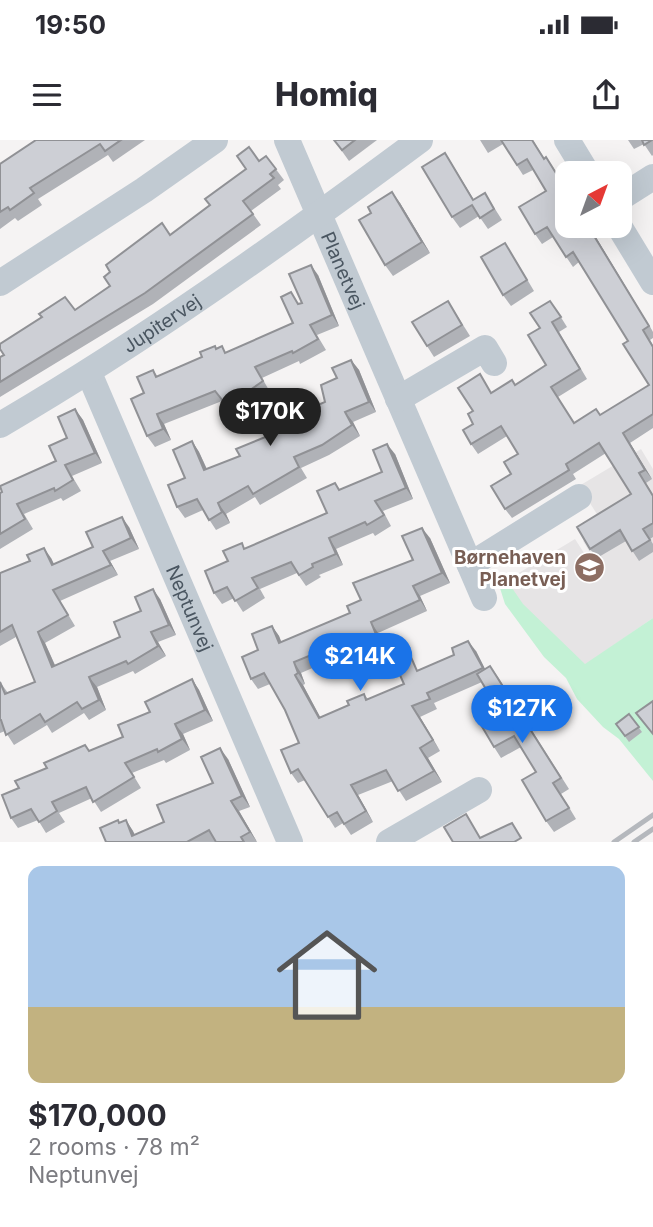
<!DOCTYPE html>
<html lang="en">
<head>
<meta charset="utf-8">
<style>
	body { margin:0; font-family:Inter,sans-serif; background:#f2f2f3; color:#2b2b33; height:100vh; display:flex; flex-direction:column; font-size:26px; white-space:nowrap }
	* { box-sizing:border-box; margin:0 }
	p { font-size:23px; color:#7c7c81 }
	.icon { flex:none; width:38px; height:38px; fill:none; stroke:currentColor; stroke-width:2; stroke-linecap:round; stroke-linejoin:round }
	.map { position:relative; height:702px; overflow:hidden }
	.sheet { display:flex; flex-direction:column; background:#fff; flex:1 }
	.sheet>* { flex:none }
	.needle { width:46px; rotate:41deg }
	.buttons { position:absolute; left:555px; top:21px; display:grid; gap:14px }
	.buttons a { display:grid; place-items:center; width:77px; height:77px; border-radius:14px; background:#fff; box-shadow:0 7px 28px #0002; font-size:35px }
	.price { position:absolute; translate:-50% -60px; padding:0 16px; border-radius:24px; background:#1a73e8; color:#fff; font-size:23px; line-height:46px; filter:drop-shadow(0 2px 4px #0008) }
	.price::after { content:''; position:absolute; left:50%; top:42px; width:21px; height:16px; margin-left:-10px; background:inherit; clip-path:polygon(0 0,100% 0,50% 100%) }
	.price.selected { background:#222; color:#fff }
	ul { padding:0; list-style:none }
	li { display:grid; align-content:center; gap:14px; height:371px; padding:0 28px }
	li span { display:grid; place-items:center; height:217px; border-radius:14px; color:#555 }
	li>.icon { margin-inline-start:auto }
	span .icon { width:126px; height:126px; fill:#fffc; stroke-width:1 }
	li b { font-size:30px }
	.status { display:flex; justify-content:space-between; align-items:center; height:49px; padding:0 35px; background:#fff; direction:ltr }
	.status svg { height:19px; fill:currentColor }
	header { display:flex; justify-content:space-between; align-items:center; height:91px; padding:0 28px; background:#fff; font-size:32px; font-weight:800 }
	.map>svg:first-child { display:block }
</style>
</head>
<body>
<div class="status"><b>19:50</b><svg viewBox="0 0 49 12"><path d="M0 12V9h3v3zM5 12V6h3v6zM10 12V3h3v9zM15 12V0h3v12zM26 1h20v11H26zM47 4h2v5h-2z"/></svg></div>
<header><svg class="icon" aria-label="menu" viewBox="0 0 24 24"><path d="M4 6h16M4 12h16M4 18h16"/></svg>Homiq<svg class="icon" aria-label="share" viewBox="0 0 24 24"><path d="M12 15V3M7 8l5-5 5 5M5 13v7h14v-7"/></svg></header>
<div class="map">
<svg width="653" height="702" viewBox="0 0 653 702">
	<rect width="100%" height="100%" fill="#f5f3f3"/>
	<polygon fill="#e6e4e5" points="641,309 653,329 653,478 572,534 499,445 575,399 584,413 589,411 583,401 602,382 579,346"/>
	<polygon fill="#c3f1d5" points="499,445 510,445 523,464 585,524 653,478 653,641 619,599 603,587 577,559 566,538 544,517 505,464"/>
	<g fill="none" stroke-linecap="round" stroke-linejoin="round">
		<g stroke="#c1cad2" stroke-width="26">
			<path id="s1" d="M287,0L484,458"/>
			<polyline points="567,0 587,33"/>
			<polyline points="620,58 653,37"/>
			<polyline points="619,86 653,142"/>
			<polyline points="0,143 144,50 215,0"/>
			<path id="s2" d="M89,233L290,702"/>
			<polyline points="398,259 485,208 494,223"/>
			<path id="s3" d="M0,285C147,199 284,101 420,0"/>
			<polyline points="470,425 579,357"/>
			<polyline points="389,702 479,650"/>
		</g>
		<g stroke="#b5b8bd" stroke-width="5">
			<polyline points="614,702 653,675"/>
			<polyline points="634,702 653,689"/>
		</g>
	</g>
	<g fill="#b0b2b7">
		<polygon points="36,0 145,0 113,22 108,15 38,59 42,65 18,81 15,78 0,89 0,24"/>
		<polygon points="334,0 377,0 349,21"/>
		<polygon points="480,0 533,0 544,18 546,17 553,27 567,50 567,86 589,86 653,192 653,198 650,200 653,205 653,288 630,303 652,339 646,343 653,355 653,397 650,399 653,404 653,412 639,421 626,401 597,418 590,409 631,354 606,313 573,334 576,339 512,378 505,369 511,334 518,314 507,296 478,314 471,304 473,284 473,271 492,252 515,245 546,225 540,188 557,171 567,187 559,192 587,239 558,257 574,283 600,275 649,245 628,201 579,122 573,127 553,97 542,104 535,94 546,51 533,30 523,35 503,4 488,13"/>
		<polygon points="628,0 653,0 653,15 652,16 644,4 634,9"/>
		<polygon points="445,13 474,60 485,53 502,80 488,89 479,76 460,88 452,77"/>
		<polygon points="266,16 284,40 278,45 281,49 251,71 261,85 153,164 0,257 0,217 75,170 110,146 170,95 210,65"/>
		<polygon points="400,63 430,113 393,136 385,125"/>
		<polygon points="512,114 534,151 511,166 503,155"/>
		<polygon points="318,135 339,186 317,195 326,210 300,224 299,221 262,238 270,252 234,277 222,261 164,284 171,300 155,307 147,296 144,253 153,230 158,237 202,217 217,209 226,213 293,183 299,164 302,163"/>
		<polygon points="448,161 470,196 434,217 427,206"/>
		<polygon points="351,220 359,230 376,272 353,282 360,296 329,315 301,328 307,338 260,365 255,357 226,374 230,383 216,390 203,370 185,378 177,367 185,338 192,301 199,312 207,329 240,316 290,287 325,262 337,238"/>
		<polygon points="75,269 83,280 102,323 72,336 81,351 63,361 61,358 24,374 33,389 0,409 0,353 56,321 67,298"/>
		<polygon points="395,314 413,359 383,371 391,386 375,396 373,393 336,409 343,425 319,435 321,437 306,446 297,433 260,449 265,458 243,472 234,458 222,464 214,453 228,421 245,409 327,373 335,343 340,350 382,332"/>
		<polygon points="129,387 139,409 110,421 118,435 60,461 75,486 45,503 55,525 120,497 141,471 160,459 176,495 158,502 166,516 135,534 133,531 97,547 106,570 89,580 84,573 52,593 47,585 14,605 5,591 0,593 0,542 8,553 35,542 16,497 0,506 0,433 51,418 54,424 93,407"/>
		<polygon points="430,398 450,443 420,456 427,471 378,493 385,508 359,519 360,522 342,532 333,519 301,533 305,544 303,545 320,577 349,565 364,554 368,559 404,544 419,530 476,511 485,529 490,526 498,537 569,649 561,654 576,679 554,692 546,681 536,632 521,607 501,618 494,607 490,556 482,542 434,563 437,569 420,577 440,611 428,618 442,642 406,661 393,641 358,655 373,682 351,695 343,683 335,688 305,640 298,643 291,633 299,603 285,570 270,544 258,549 251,539 258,510 272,486 279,496 281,502 350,473 361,460 413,420"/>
		<polygon points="192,539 199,550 213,581 183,594 190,610 166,623 164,620 132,633 141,648 101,672 92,658 59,673 65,682 46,693 38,680 18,688 11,678 19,648 90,611 123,597 150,572"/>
		<polygon points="629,574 642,592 629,602 616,584"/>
		<polygon points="228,619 250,667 239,671 257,702 106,702 120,683 126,680 135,695 164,682 213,643"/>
	</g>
	<g fill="#909195">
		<polygon points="445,13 452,24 481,72 473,60"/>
		<polygon points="392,52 400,63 430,113 422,102"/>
		<polygon points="588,86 589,86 653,192 649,186"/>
		<polygon points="311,125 318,135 339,186 332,175"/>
		<polygon points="351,220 359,230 376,272 369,262"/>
		<polygon points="75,269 83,280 102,323 95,313"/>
		<polygon points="345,272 353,282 360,296 352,285"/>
		<polygon points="157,274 164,284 171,300 163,289"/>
		<polygon points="623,293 630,303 652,339 645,330"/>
		<polygon points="192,301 199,312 212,341 204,330"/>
		<polygon points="387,304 395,314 413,359 406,348"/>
		<polygon points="218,363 226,374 230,383 222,372"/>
		<polygon points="122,377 129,387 139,409 131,398"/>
		<polygon points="422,388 430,398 450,443 442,433"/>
		<polygon points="329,398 336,409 343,425 336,414"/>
		<polygon points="44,408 51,418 59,435 52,425"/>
		<polygon points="103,411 110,421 118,435 111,425"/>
		<polygon points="413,446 420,456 427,471 420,460"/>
		<polygon points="153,449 160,459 176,495 169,485"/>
		<polygon points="371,482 378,493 385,508 377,497"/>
		<polygon points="272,486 279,496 286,513 279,503"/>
		<polygon points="38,492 45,503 60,537 52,527"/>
		<polygon points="151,492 158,502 166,516 158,506"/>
		<polygon points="468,501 476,511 490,539 483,528"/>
		<polygon points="294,522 301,533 305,544 298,533"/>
		<polygon points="295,535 303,545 326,588 319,578"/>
		<polygon points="89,537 97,547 106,570 99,560"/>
		<polygon points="192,539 199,550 213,581 205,570"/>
		<polygon points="412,566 420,577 440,611 433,600"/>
		<polygon points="175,584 183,594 190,610 182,599"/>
		<polygon points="220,608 228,619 250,667 242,656"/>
		<polygon points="420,608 428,618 442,642 434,631"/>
		<polygon points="351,645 358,655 373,682 366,671"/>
		<polygon points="231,661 239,671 257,702 250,692"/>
		<polygon points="126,680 133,691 138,702 132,696"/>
	</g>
	<g fill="#cdcfd5" stroke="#909195" stroke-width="2">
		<polygon points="36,0 121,0 105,11 100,4 30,48 34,53 10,70 8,67 0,72 0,24"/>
		<polygon points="334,0 355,0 342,10"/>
		<polygon points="501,0 532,0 544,19 546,17 567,51 567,86 588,86 649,186 643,190 653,207 653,274 623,293 645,330 639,333 653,356 653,383 643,389 650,400 632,411 620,390 590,409 577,387 631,354 599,303 566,324 569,330 505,369 491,346 511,334 504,322 518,314 501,286 471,304 463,290 473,284 468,274 473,271 458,248 480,234 491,253 512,240 515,245 546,225 528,195 540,188 530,173 550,161 561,177 552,182 580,229 551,247 574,283 596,269 600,275 649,245 623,204 628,201 573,112 566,117 547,87 535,94 519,67 546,51 527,19 517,25"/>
		<polygon points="642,0 652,0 644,5"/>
		<polygon points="249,7 259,21 266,16 276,29 270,34 274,38 243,61 253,74 145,153 0,242 0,217 4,215 0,209 0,204 42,177 39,174 65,157 75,170 110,146 104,137 110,132 106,125 162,83 170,95 210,65 205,59 246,29 237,16"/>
		<polygon points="445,13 473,60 485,53 494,69 480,78 472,65 452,77 422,27"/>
		<polygon points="392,52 422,102 385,125 359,80 371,73 368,67"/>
		<polygon points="505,103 527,140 503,155 481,117"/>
		<polygon points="311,125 332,175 310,185 318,199 293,213 292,211 255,227 263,241 227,266 215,251 157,274 163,289 147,296 131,259 144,253 137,237 153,230 156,237 202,217 200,212 215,206 216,209 222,206 225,213 293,183 281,157 291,152 298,164 302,163 289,134"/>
		<polygon points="448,161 462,185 427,206 412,182"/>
		<polygon points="351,220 369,262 345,272 352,285 322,305 294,317 299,327 253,354 248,346 218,363 222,372 209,380 197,359 177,367 168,345 185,338 173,310 192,301 204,330 240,316 236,309 290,287 286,279 325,262 321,245 337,238 332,228"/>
		<polygon points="75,269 95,313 65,325 73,340 55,351 54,348 17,364 25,379 0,394 0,353 2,352 0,346 56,321 49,306 67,298 58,277"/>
		<polygon points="387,304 406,348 375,361 384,375 367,385 365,382 329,398 336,414 312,424 313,427 299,435 291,422 252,438 258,448 235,461 227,447 214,453 205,431 228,421 223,411 242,403 244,409 327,373 317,351 335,343 339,350 382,332 373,310"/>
		<polygon points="122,377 131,398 103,411 111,425 53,450 68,475 38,492 52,527 120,497 114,482 141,471 135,457 153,449 169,485 151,492 158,506 128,524 126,521 89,537 99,560 82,569 77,562 45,582 40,574 6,595 1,580 0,580 0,542 5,554 35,542 12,485 0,492 0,433 30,421 27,415 44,408 52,425 93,407 86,392"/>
		<polygon points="422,388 442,433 413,446 420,460 371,482 377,497 351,508 353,511 335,522 326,509 294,522 298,533 295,535 319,578 349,565 347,561 364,554 366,560 404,544 395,524 411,517 417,531 454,515 452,508 468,501 483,528 427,553 430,559 412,566 433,600 420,608 434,631 398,651 386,630 351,645 366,671 344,684 337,672 328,677 298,629 291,633 281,610 299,603 285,570 264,533 251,539 242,517 258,510 252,494 272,486 279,503 350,473 347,466 361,460 353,443 413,420 402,396"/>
		<polygon points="490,526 561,638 553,643 569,668 546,681 522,640 536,632 514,596 494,607 481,585 492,579 482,561 490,556 477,534"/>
		<polygon points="192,539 205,570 175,584 182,599 158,612 157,609 125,623 134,637 93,662 86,647 52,662 57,671 39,682 31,669 11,678 2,655 19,648 15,641 47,628 44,623 85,605 89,611 123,597 118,585 150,572 145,562"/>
		<polygon points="653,561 653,594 636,573"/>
		<polygon points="629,574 639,587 625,596 616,584"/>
		<polygon points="220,608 242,656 231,661 250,692 241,697 244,702 216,702 209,690 187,702 106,702 100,688 118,680 119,683 126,680 132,696 164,682 157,665 213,643 201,617"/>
		<polygon points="466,674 480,698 512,683 521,698 514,702 453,702 444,687"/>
	</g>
	<defs>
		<symbol id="school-disc" viewBox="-11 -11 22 22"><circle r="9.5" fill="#8d6e63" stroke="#fff"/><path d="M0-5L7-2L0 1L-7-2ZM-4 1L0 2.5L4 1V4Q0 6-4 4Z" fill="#fff"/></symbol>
	</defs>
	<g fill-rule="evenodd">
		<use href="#school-disc" x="572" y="410" width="35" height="35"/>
	</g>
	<g text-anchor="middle" stroke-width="6" stroke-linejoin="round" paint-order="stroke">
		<g font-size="19" fill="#4a5661" stroke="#fff">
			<text dy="7" stroke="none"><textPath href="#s1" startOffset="142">Planetvej</textPath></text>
			<text dy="7" stroke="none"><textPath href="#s3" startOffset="191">Jupitervej</textPath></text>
			<text dy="7" stroke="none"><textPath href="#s2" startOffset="256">Neptunvej</textPath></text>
		</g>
		<g font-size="19" font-weight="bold" fill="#785e54" stroke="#fff" text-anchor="end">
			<text x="566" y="424">Børnehaven<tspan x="566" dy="22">Planetvej</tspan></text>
		</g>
	</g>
</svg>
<div class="buttons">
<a><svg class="needle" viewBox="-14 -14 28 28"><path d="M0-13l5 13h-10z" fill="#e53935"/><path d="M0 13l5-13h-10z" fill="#7c7c81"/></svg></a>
</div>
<b class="price selected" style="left:270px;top:308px">$170K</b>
<b class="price" style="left:360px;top:553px">$214K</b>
<b class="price" style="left:522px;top:605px">$127K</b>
</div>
<section class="sheet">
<ul>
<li><span style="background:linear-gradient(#a9c7e8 65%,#c2b280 0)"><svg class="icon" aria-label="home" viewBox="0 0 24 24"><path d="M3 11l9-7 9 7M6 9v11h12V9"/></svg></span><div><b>$170,000</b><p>2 rooms · 78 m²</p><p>Neptunvej</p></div></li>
</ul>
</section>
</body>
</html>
